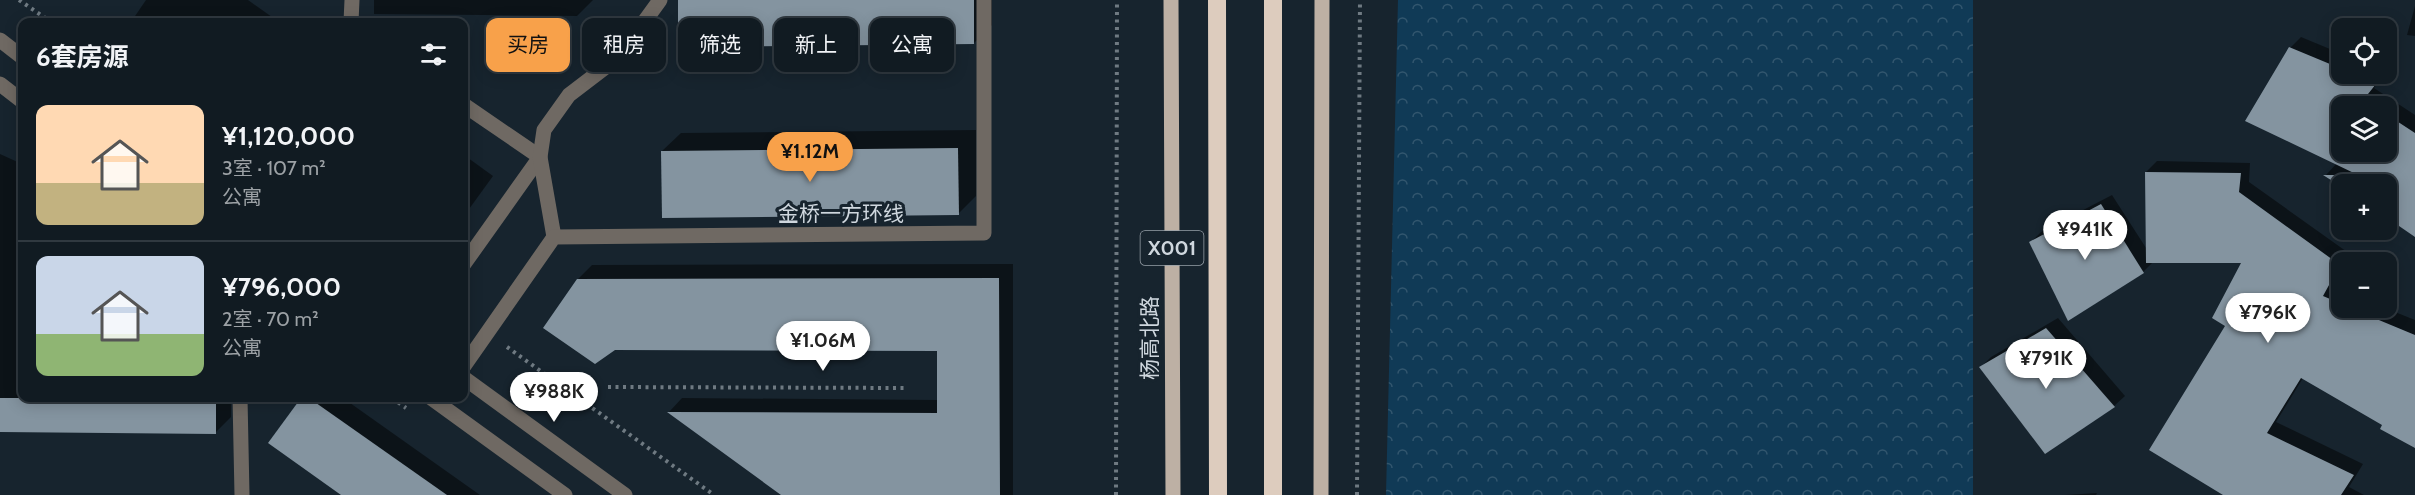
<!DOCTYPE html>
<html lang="zh">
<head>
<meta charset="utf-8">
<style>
	body { margin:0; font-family:Cabin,"Noto Sans SC",sans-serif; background:#1a242a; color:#f1f3f6; height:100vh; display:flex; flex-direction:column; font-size:22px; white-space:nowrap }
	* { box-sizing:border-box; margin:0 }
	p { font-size:20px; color:#9ca1a5 }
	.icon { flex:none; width:33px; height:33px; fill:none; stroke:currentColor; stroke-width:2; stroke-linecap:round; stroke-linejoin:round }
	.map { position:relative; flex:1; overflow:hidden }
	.sheet { position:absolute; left:18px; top:18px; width:450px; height:384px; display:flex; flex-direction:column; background:#111b22; border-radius:12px; box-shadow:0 3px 15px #0003,0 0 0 2px #303940 }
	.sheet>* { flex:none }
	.hud { position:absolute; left:486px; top:18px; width:570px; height:54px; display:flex; gap:12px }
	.controls { position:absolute; left:2331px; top:18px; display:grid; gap:12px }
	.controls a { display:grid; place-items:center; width:66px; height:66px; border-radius:12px; background:#111b22; box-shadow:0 3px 15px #0003,0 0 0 2px #303940; font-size:30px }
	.price { position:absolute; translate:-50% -51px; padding:0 14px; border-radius:21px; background:#fff; color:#222; font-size:20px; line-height:39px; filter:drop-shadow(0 2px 3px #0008) }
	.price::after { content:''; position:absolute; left:50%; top:36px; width:18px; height:14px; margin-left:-9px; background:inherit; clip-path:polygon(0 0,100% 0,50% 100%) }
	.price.selected { background:#f8a14a; color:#111 }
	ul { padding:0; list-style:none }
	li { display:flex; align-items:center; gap:18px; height:150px; padding:0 18px }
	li+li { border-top:2px solid #303940 }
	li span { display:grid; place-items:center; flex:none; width:168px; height:120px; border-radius:12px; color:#555 }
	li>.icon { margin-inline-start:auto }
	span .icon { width:72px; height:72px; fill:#fffc; stroke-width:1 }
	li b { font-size:26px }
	h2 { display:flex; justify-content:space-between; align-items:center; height:72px; padding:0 18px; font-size:26px }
	.pill { padding:0 21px; border-radius:12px; background:#111b22; box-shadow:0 3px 15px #0003,0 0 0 2px #303940; font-size:21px; line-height:54px }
	.pill.selected { background:#f8a14a; color:#111 }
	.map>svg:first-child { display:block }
</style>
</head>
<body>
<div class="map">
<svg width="2415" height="495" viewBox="0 0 2415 495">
	<defs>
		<pattern id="park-crowns" width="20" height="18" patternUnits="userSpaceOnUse" patternTransform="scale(1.5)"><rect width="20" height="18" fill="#103a56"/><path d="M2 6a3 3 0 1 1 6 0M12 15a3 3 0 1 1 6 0" fill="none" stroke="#32566e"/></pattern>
	</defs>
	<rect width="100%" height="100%" fill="#17242e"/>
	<polygon fill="url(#park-crowns)" points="1398,0 1973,0 1973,495 1386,495"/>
	<g fill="#0007" fill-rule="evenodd">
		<polygon points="146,0 248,0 279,22 138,22 133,19"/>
		<polygon points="374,0 593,0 577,16 374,14"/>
		<polygon points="679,0 992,0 992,25 974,43"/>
		<polygon points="2415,6 2415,36 2407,35"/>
		<path d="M2301,37L2342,54V74H2384L2374,88L2415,115V235L2386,184L2342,185L2326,175L2337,163L2290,48ZM2342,106H2386V152H2342Z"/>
		<polygon points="976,130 976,196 958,214 662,151 681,133"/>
		<polygon points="0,154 22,164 22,398 231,398 231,417 215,433 0,431"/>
		<polygon points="464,155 493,176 464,216"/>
		<polygon points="2157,161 2250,163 2249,182 2350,254 2345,262 2342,262 2342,269 2332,285 2342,289 2342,308 2385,308 2415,320 2415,446 2385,425 2303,378 2276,422 2363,464 2349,487 2364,495 2226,495 2243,261 2154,261 2143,272 2031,242 2041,232 2112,195 2148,251 2146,172"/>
		<polygon points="1013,264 1013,495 783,495 669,412 682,398 939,400 939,349 578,279 592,265"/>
		<polygon points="2058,318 2125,396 2114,406 2046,452 1981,367 1991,357"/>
		<polygon points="302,398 343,398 480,495 343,495 270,443"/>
		<polygon points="2097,493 2096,495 2065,495"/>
	</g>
	<g fill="#8494a0">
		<polygon points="678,0 974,0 974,44 678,47"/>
		<polygon points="2289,47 2342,69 2342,74 2352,74 2376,84 2364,99 2376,106 2342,106 2342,152 2386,152 2386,114 2415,133 2415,237 2386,217 2386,184 2342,184 2342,187 2323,175 2358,175 2245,121"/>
		<polygon points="958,148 959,215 662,218 661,151"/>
		<polygon points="2145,172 2241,173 2239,192 2340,265 2323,296 2342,304 2342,308 2350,308 2415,335 2415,448 2380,429 2382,425 2301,378 2267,433 2354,475 2341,495 2223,495 2149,450 2225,326 2212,318 2241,263 2146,263"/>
		<polygon points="2101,204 2144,273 2068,321 2029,242"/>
		<polygon points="999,278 1000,495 781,495 667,412 937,413 937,351 615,350 595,364 543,328 577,279"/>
		<polygon points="2046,328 2115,407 2045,454 1979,367"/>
		<polygon points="0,398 216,398 216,434 0,432"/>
		<polygon points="301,398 309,398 447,495 341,495 268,443"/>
	</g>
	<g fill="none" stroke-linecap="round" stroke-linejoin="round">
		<g stroke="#6f7a82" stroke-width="4" stroke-dasharray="3 4.5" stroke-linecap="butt">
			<polyline points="19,0 51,22"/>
			<polyline points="507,347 714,495"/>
			<polyline points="608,387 905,388"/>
			<polyline points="392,398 406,408"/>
			<polyline points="1116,495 1117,0"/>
			<polyline points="1357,495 1360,0"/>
		</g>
		<g stroke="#6f6963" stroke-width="15">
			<polyline points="351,22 352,0"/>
			<polyline points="0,40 22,57"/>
			<polyline points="0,84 22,101"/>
			<polyline points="464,105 540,157 464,264"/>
			<polyline points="554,237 540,157 544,130 569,95 607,66 631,40 660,0"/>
			<polyline points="464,366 554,237 984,233 984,0"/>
			<polyline points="464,378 625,495"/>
			<polyline points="240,398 242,495"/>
			<polyline points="431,398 565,495"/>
		</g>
		<g stroke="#bdb0a4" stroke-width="15">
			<polyline points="1171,0 1173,495"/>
			<polyline points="1321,495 1322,0"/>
		</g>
		<g stroke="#ddccbe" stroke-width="18">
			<polyline points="1217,0 1218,495"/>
			<polyline points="1273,495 1273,0"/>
		</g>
	</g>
	<g text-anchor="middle" stroke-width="6" stroke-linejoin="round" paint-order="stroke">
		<rect fill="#17242e" stroke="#98a1a9" stroke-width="1.5" x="1140.5" y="231" width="63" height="34" rx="4.5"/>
		<g font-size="20" font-weight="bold" fill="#cfd7de">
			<text x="1172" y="255">X001</text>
		</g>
		<g font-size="21" fill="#cfd7de" stroke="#17242e">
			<text x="841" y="221">金桥一方环线</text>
			<text transform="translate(1150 338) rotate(-90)" y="7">杨高北路</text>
		</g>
	</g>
</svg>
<div class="controls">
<a><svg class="icon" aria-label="locate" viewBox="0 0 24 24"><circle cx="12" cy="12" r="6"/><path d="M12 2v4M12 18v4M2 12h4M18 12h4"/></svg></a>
<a><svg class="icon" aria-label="layers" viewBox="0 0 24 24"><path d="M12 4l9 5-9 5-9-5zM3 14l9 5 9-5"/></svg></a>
<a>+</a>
<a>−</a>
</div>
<b class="price selected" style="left:810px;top:183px">¥1.12M</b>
<b class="price" style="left:2085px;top:261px">¥941K</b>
<b class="price" style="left:2268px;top:344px">¥796K</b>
<b class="price" style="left:823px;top:372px">¥1.06M</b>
<b class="price" style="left:2046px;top:390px">¥791K</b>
<b class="price" style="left:554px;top:423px">¥988K</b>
<div class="hud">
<a class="pill selected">买房</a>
<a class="pill">租房</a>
<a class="pill">筛选</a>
<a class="pill">新上</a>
<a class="pill">公寓</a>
</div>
<section class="sheet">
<h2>6套房源<svg class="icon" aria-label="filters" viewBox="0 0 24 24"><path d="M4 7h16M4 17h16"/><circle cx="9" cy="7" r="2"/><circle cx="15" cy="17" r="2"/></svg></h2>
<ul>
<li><span style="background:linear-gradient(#ffd9b3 65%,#c2b280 0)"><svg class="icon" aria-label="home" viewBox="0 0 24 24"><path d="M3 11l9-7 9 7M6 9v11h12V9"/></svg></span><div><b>¥1,120,000</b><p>3室 · 107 m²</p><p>公寓</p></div></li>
<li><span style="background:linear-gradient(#c9d6e8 65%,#8fb573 0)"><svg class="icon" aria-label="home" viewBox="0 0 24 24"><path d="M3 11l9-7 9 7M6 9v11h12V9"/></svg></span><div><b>¥796,000</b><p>2室 · 70 m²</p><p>公寓</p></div></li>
</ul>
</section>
</div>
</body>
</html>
